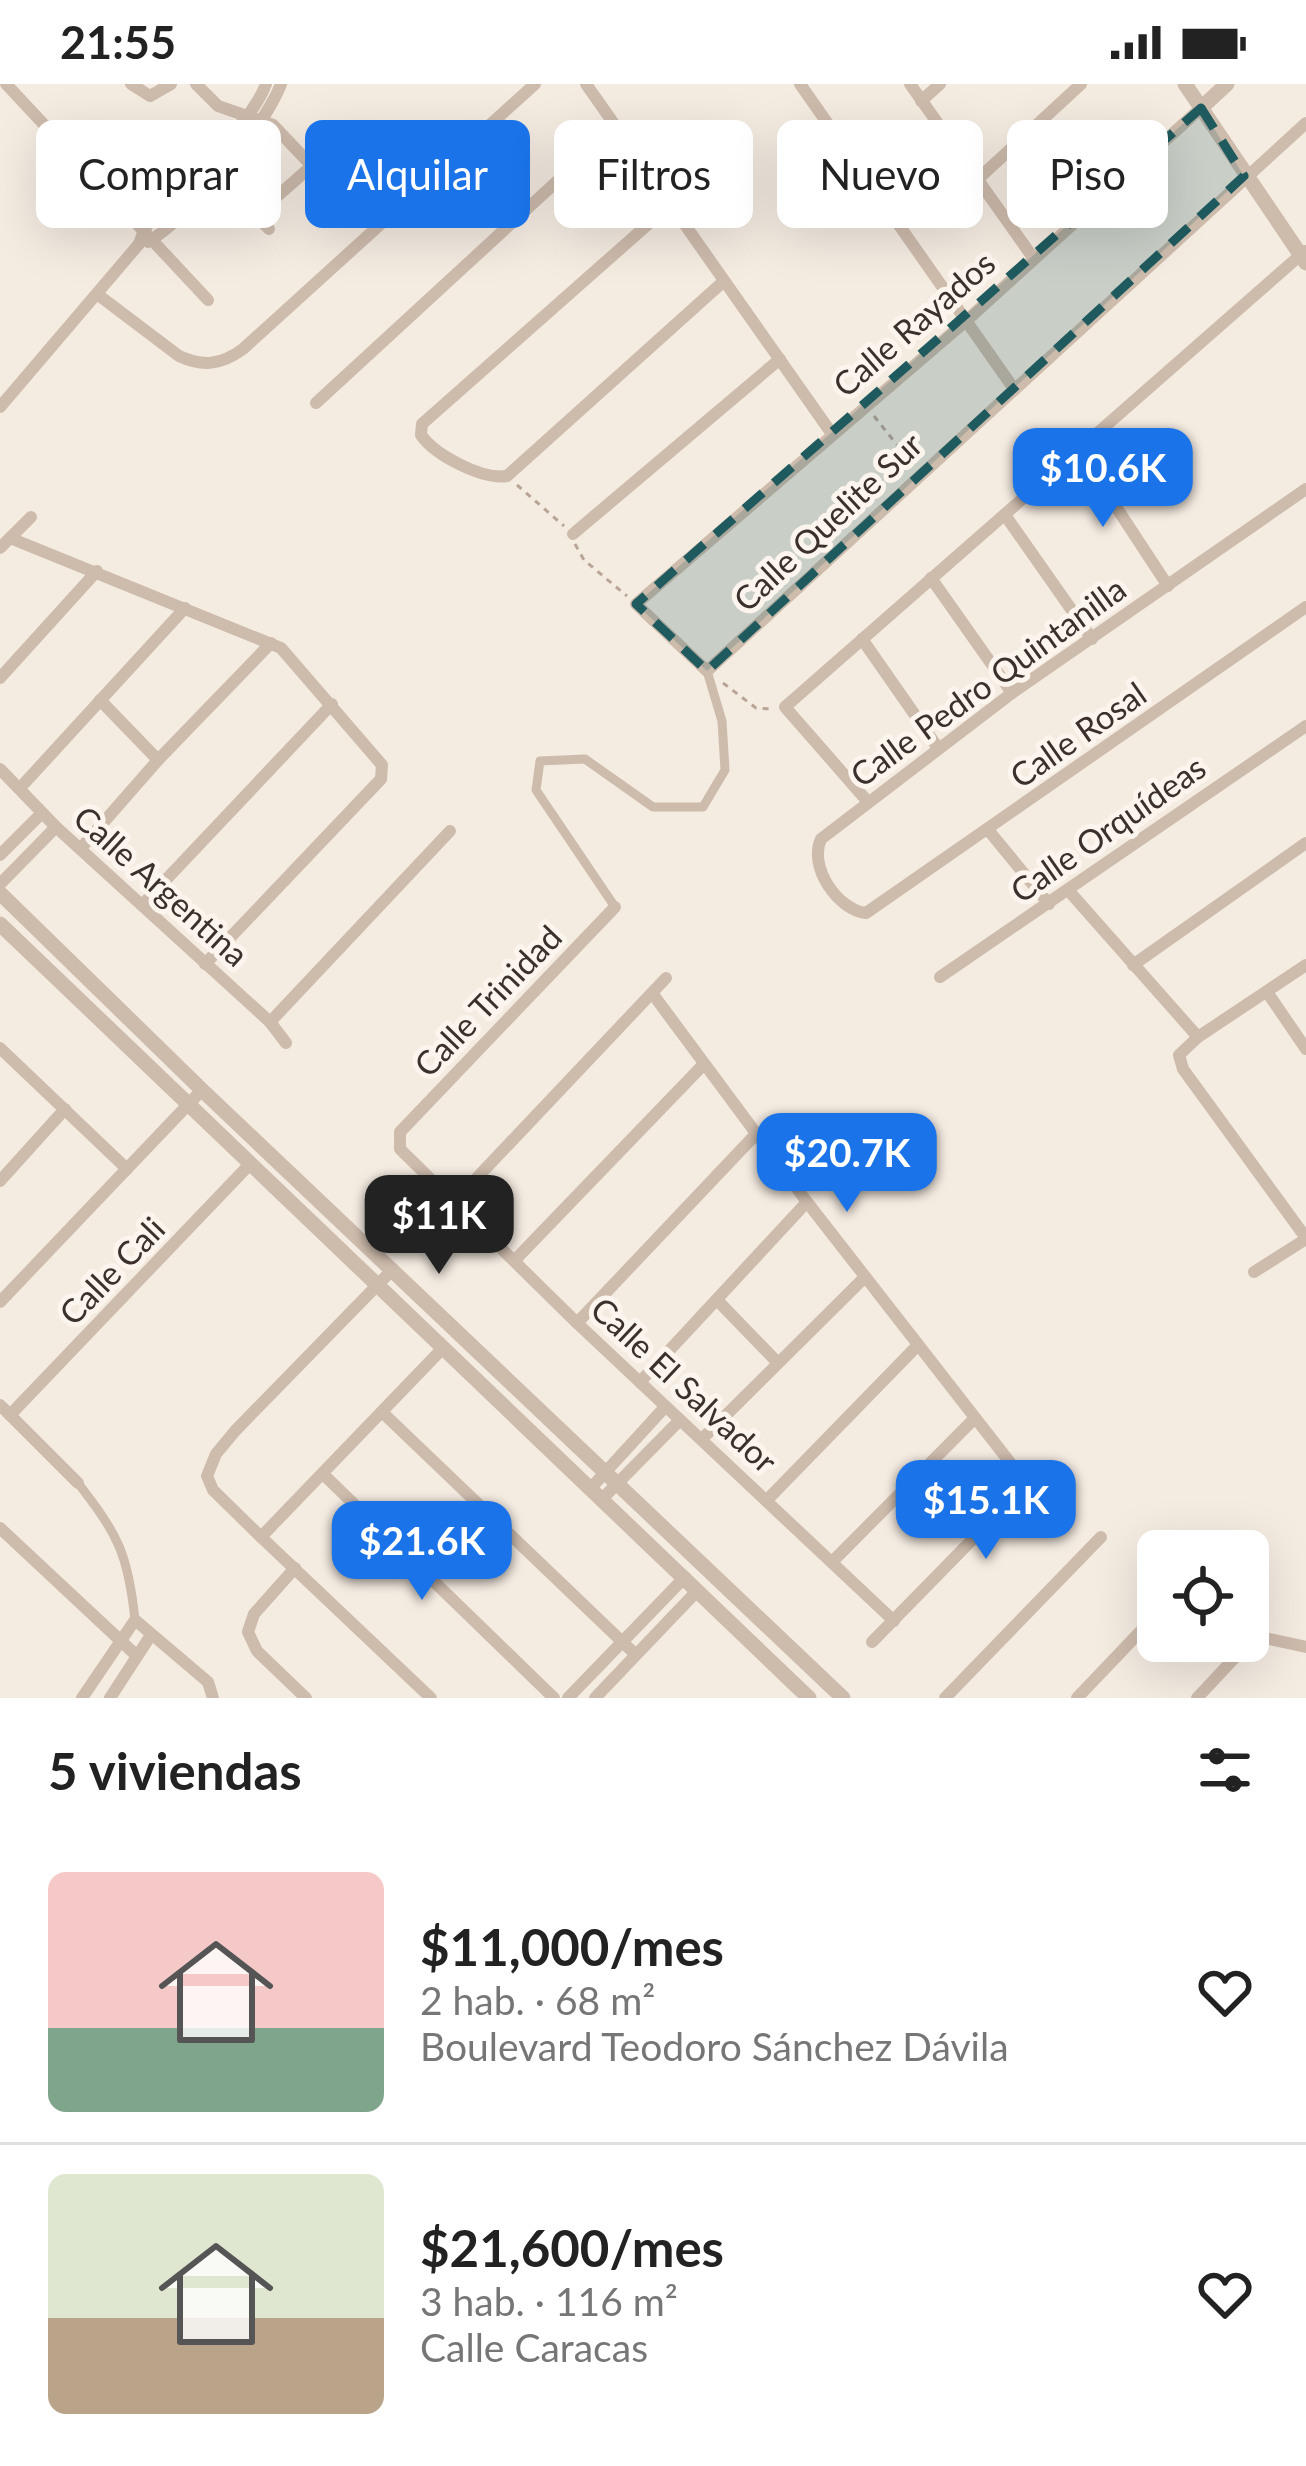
<!DOCTYPE html>
<html lang="es">
<head>
<meta charset="utf-8">
<style>
	body { margin:0; font-family:Lato,sans-serif; background:#f6f6f6; color:#222; height:100vh; display:flex; flex-direction:column; font-size:45px; white-space:nowrap }
	* { box-sizing:border-box; margin:0 }
	p { font-size:39px; color:#767676 }
	.icon { flex:none; width:66px; height:66px; fill:none; stroke:currentColor; stroke-width:2; stroke-linecap:round; stroke-linejoin:round }
	.map { position:relative; height:1614px; overflow:hidden }
	.panel { display:flex; flex-direction:column; background:#fff; flex:1 }
	.panel>* { flex:none }
	.guide { position:absolute; left:36px; top:36px; width:1236px; height:108px; display:flex; gap:24px }
	.fabs { position:absolute; left:1137px; top:1446px; display:grid; gap:24px }
	.fabs a { display:grid; place-items:center; width:132px; height:132px; border-radius:18px; background:#fff; box-shadow:0 12px 48px #0002; font-size:60px }
	.price { position:absolute; translate:-50% -102px; padding:0 27px; border-radius:24px; background:#1a73e8; color:#fff; font-size:39px; line-height:78px; filter:drop-shadow(0 3px 6px #0008) }
	.price::after { content:''; position:absolute; left:50%; top:72px; width:36px; height:27px; margin-left:-18px; background:inherit; clip-path:polygon(0 0,100% 0,50% 100%) }
	.price.active { background:#222; color:#fff }
	ul { padding:0; list-style:none }
	li { display:flex; align-items:center; gap:36px; height:300px; padding:0 48px }
	li+li { border-top:3px solid #e0e0e0 }
	li span { display:grid; place-items:center; flex:none; width:336px; height:240px; border-radius:18px; color:#555 }
	li>.icon { margin-inline-start:auto }
	span .icon { width:144px; height:144px; fill:#fffc; stroke-width:1 }
	li b { font-size:51px }
	h2 { display:flex; justify-content:space-between; align-items:center; height:144px; padding:0 48px; font-size:51px }
	.tag { padding:0 42px; border-radius:18px; background:#fff; box-shadow:0 12px 48px #0002; font-size:42px; line-height:108px }
	.tag.active { background:#1a73e8; color:#fff }
	.status { display:flex; justify-content:space-between; align-items:center; height:84px; padding:0 60px; background:#fff; direction:ltr }
	.status svg { height:33px; fill:currentColor }
	.map>svg:first-child { display:block }
</style>
</head>
<body>
<div class="status"><b>21:55</b><svg viewBox="0 0 49 12"><path d="M0 12V9h3v3zM5 12V6h3v6zM10 12V3h3v9zM15 12V0h3v12zM26 1h20v11H26zM47 4h2v5h-2z"/></svg></div>
<div class="map">
<svg width="1306" height="1614" viewBox="0 0 1306 1614">
	<rect width="100%" height="100%" fill="#f4ebe1"/>
	<g fill="none" stroke-linecap="round" stroke-linejoin="round">
		<g stroke="#b9a596" stroke-width="3" stroke-dasharray="6 6" stroke-linecap="butt">
			<polyline points="874,332 913,381"/>
			<polyline points="517,401 564,442"/>
			<polyline points="575,460 584,476 627,512"/>
			<polyline points="723,599 756,624 771,625"/>
		</g>
		<g stroke="#cdbbac" stroke-width="9">
			<polyline points="615,823 536,706 540,677 585,675 653,723 703,723 725,686 722,637 707,587"/>
			<path d="M78,1399C118,1451 128,1469 135,1536"/>
		</g>
		<g stroke="#cdbbac" stroke-width="12">
			<polyline points="6,0 208,216"/>
			<polyline points="131,0 150,12 171,0"/>
			<polyline points="196,0 218,22 273,41 311,81"/>
			<polyline points="586,0 832,350"/>
			<polyline points="800,0 1014,305"/>
			<polyline points="910,0 1034,175"/>
			<polyline points="921,17 940,0"/>
			<polyline points="1201,24 966,237 636,520 707,587 1306,39"/>
			<polyline points="214,89 269,145"/>
			<polyline points="977,96 1081,0"/>
			<path d="M671,120L422,340L421,351C435,371 482,396 507,392L724,197"/>
			<polyline points="256,131 324,71"/>
			<path d="M148,158C189,133 264,44 281,0"/>
			<path d="M97,210L179,272C203,283 221,281 243,265L535,0"/>
			<polyline points="316,319 616,43"/>
			<path d="M0,323L139,160C154,107 243,60 266,0"/>
			<polyline points="1078,365 1168,502"/>
			<path d="M1306,405L1012,609L821,755C808,783 838,826 866,829L1306,523"/>
			<polyline points="1005,431 1092,555"/>
			<polyline points="573,450 780,275"/>
			<polyline points="10,454 281,564 382,681 381,695 205,880"/>
			<polyline points="0,464 31,433"/>
			<polyline points="931,494 1012,609"/>
			<polyline points="862,555 938,664"/>
			<polyline points="0,594 97,487"/>
			<polyline points="100,616 158,676"/>
			<polyline points="0,685 56,743 270,938 286,959"/>
			<polyline points="20,704 185,524"/>
			<polyline points="868,718 785,623 1305,167"/>
			<polyline points="989,747 1049,820"/>
			<polyline points="81,764 158,676 271,559"/>
			<polyline points="0,771 41,730"/>
			<polyline points="0,800 56,743"/>
			<polyline points="1068,806 1198,953"/>
			<polyline points="142,821 332,620"/>
			<polyline points="615,823 400,1048 400,1065 577,1239 894,1537"/>
			<polyline points="1133,881 1306,759"/>
			<polyline points="1306,881 1198,953 1179,971 1183,985 1306,1154"/>
			<polyline points="940,893 1306,642"/>
			<polyline points="1267,908 1306,965"/>
			<polyline points="652,909 807,1118 1019,1390 1021,1397 1015,1412 872,1558"/>
			<polyline points="270,938 450,747"/>
			<polyline points="0,964 127,1085"/>
			<polyline points="0,1097 65,1025"/>
			<polyline points="454,1118 666,894"/>
			<polyline points="515,1176 703,981"/>
			<polyline points="393,1185 235,1347 216,1370 207,1392 213,1406 261,1453 431,1614"/>
			<polyline points="1254,1188 1306,1155"/>
			<polyline points="718,1217 778,1279"/>
			<polyline points="0,1218 202,1006"/>
			<polyline points="577,1239 757,1049"/>
			<polyline points="640,1298 807,1118"/>
			<polyline points="0,1321 78,1399"/>
			<polyline points="382,1328 635,1570"/>
			<polyline points="10,1331 251,1079"/>
			<polyline points="702,1355 865,1193"/>
			<polyline points="323,1390 554,1614"/>
			<polyline points="590,1405 665,1323"/>
			<polyline points="602,1415 680,1336"/>
			<polyline points="767,1416 918,1261"/>
			<polyline points="0,1444 137,1572"/>
			<polyline points="261,1453 444,1263"/>
			<polyline points="833,1477 975,1334"/>
			<polyline points="295,1484 254,1530 248,1548 257,1567 306,1614"/>
			<polyline points="1248,1546 1255,1552 1306,1563"/>
			<polyline points="82,1614 135,1536 208,1598 213,1614"/>
			<polyline points="110,1614 151,1551"/>
			<polyline points="568,1614 685,1493"/>
			<polyline points="595,1614 698,1506"/>
			<polyline points="945,1614 1101,1453"/>
			<polyline points="1077,1614 1158,1529"/>
			<polyline points="1197,1614 1255,1552"/>
		</g>
		<g stroke="#cdbbac" stroke-width="15">
			<polyline points="1185,0 1306,179"/>
			<polyline points="1201,24 1227,0"/>
			<polyline points="0,809 202,1006 843,1614"/>
			<polyline points="0,840 809,1614"/>
		</g>
	</g>
	<path fill="#1f5a5e" fill-opacity="0.2" stroke="#1f5a5e" stroke-width="9" stroke-dasharray="24 15" stroke-linejoin="round" d="M1201,24L1244,92L707,587L636,520Z"/>
	<g text-anchor="middle" stroke-width="10" stroke-linejoin="round" paint-order="stroke">
		<g font-size="33" fill="#3b302b" stroke="#fbf5ee">
			<text transform="translate(914 240) rotate(-41)" y="12">Calle Rayados</text>
			<text transform="translate(828 438) rotate(-43)" y="12">Calle Quelite Sur</text>
			<text transform="translate(988 598) rotate(-36)" y="12">Calle Pedro Quintanilla</text>
			<text transform="translate(1078 651) rotate(-35)" y="12">Calle Rosal</text>
			<text transform="translate(1108 745) rotate(-35)" y="12">Calle Orquídeas</text>
			<text transform="translate(161 802) rotate(42)" y="12">Calle Argentina</text>
			<text transform="translate(488 917) rotate(-46)" y="12">Calle Trinidad</text>
			<text transform="translate(112 1187) rotate(-46)" y="12">Calle Cali</text>
			<text transform="translate(684 1301) rotate(43)" y="12">Calle El Salvador</text>
		</g>
	</g>
</svg>
<div class="fabs">
<a><svg class="icon" aria-label="locate" viewBox="0 0 24 24"><circle cx="12" cy="12" r="6"/><path d="M12 2v4M12 18v4M2 12h4M18 12h4"/></svg></a>
</div>
<b class="price" style="left:1103px;top:446px">$10.6K</b>
<b class="price" style="left:847px;top:1131px">$20.7K</b>
<b class="price active" style="left:439px;top:1193px">$11K</b>
<b class="price" style="left:986px;top:1478px">$15.1K</b>
<b class="price" style="left:422px;top:1519px">$21.6K</b>
<div class="guide">
<a class="tag">Comprar</a>
<a class="tag active">Alquilar</a>
<a class="tag">Filtros</a>
<a class="tag">Nuevo</a>
<a class="tag">Piso</a>
</div>
</div>
<section class="panel">
<h2>5 viviendas<svg class="icon" aria-label="filters" viewBox="0 0 24 24"><path d="M4 7h16M4 17h16"/><circle cx="9" cy="7" r="2"/><circle cx="15" cy="17" r="2"/></svg></h2>
<ul>
<li><span style="background:linear-gradient(#f6c9c9 65%,#7fa58c 0)"><svg class="icon" aria-label="home" viewBox="0 0 24 24"><path d="M3 11l9-7 9 7M6 9v11h12V9"/></svg></span><div><b>$11,000/mes</b><p>2 hab. · 68 m²</p><p>Boulevard Teodoro Sánchez Dávila</p></div><svg class="icon" aria-label="heart" viewBox="0 0 24 24"><path d="M12 20l-8-8c-3-5 5-10 8-4 3-6 11-1 8 4z"/></svg></li>
<li><span style="background:linear-gradient(#dfe7d0 60%,#b9a48a 0)"><svg class="icon" aria-label="home" viewBox="0 0 24 24"><path d="M3 11l9-7 9 7M6 9v11h12V9"/></svg></span><div><b>$21,600/mes</b><p>3 hab. · 116 m²</p><p>Calle Caracas</p></div><svg class="icon" aria-label="heart" viewBox="0 0 24 24"><path d="M12 20l-8-8c-3-5 5-10 8-4 3-6 11-1 8 4z"/></svg></li>
</ul>
</section>
</body>
</html>
